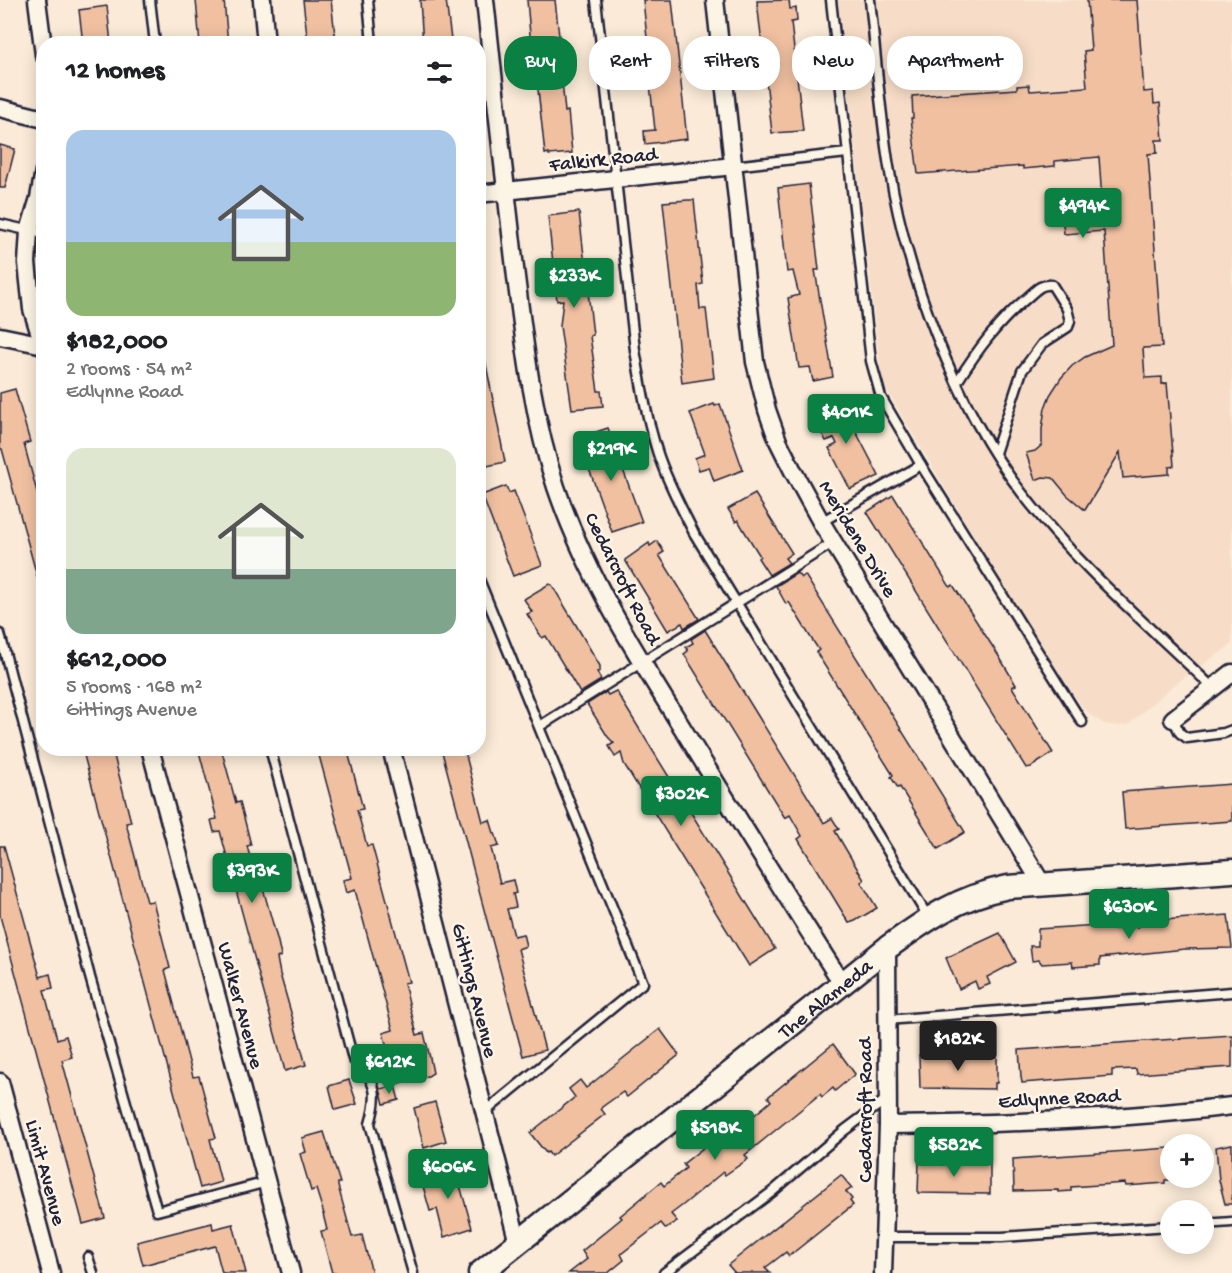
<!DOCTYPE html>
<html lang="en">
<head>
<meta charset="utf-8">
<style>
	body { margin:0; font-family:"Gochi Hand",sans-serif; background:#f6f6f6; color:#202124; height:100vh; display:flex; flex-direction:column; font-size:22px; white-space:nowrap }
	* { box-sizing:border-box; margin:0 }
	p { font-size:20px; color:#757577 }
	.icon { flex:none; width:33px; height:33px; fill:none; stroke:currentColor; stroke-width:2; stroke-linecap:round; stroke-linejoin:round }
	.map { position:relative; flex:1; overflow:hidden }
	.drawer { position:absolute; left:36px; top:36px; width:450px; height:720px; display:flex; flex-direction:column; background:#fff; border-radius:24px; box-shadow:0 3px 15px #0003 }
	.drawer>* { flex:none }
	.banner { position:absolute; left:504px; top:36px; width:570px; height:54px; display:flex; gap:12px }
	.buttons { position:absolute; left:1160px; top:1134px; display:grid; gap:12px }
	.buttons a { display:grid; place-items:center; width:54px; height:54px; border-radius:50%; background:#fff; box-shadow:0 3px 15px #0003; font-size:30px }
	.price { position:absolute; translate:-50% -51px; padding:0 14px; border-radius:6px; background:#0b8043; color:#fff; font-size:20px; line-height:39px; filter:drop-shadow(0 2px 3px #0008) }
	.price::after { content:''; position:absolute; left:50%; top:36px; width:18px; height:14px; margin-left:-9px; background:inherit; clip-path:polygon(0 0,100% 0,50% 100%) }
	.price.selected { background:#222; color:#fff }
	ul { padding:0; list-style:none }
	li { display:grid; align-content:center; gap:12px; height:318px; padding:0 30px }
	li span { display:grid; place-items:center; height:186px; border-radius:18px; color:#555 }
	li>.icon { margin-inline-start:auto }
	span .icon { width:108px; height:108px; fill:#fffc; stroke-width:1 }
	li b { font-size:26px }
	h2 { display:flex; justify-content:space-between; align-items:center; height:72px; padding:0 30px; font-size:26px }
	.pill { padding:0 21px; border-radius:24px; background:#fff; box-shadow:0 3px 15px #0003; font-size:21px; line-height:54px }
	.pill.selected { background:#0b8043; color:#fff }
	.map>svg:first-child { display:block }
</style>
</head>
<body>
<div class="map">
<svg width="1232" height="1273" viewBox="0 0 1232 1273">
	<rect width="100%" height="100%" fill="#faead7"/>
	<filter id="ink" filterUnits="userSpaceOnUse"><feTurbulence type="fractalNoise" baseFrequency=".0167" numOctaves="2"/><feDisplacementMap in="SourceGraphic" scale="12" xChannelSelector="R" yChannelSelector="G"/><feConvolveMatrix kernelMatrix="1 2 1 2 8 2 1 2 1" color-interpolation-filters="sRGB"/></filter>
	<g filter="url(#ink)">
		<polygon fill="#f7ddc7" points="838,0 1232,0 1232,644 1171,687 1128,725 1118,726 1104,724 1089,714 1075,697 983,552 882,382"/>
		<g fill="#f0c0a1" stroke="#22223b" stroke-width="1.5">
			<polygon points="196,0 224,0 228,44 200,44"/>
			<polygon points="303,0 331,0 336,44 308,44"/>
			<polygon points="420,0 446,0 451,40 447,40 447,42 423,44"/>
			<polygon points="527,0 555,0 564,81 562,81 565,112 568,111 572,153 549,155 549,153 545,154 536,71 539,70 536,46 531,46"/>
			<polygon points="643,0 672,0 687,139 645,144 644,131 655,130 647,57 649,57"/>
			<polygon points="789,0 790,9 796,8 797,21 791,22 803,131 772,133 757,1"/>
			<polygon points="1087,0 1137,0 1144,92 1153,91 1154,104 1160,103 1163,140 1156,140 1157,153 1148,154 1162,347 1143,348 1145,378 1162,377 1162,384 1167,383 1174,466 1169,467 1169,474 1123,478 1120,452 1085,510 1067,495 1053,478 1043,477 1035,480 1026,453 1035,451 1042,445 1042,429 1045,408 1050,395 1061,378 1072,366 1085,357 1112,345 1104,231 1064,234 1061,204 1102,201 1099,157 1055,161 1055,166 1023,169 1023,166 918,174 911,118 913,118 912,96 1017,89 1017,86 1029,85 1030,91 1087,87 1084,51 1091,50"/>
			<polygon points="107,6 111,44 83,44 79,10"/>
			<polygon points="0,145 15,149 5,188 0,188"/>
			<polygon points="809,184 819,270 815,270 833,377 813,381 810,367 799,368 788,298 799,295 793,271 787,272 778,188"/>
			<polygon points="688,200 694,200 703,284 698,285 700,309 706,309 714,378 682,383 663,202"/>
			<polygon points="579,212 593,335 590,336 598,391 601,391 603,406 572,409 560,326 563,300 557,301 548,216"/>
			<polygon points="478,359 485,359 505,462 478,468"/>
			<polygon points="15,389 30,442 24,444 44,518 44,587 40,587 2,449 0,449 0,393"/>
			<polygon points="839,399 879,476 850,489 829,448 837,444 834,438 826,441 812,414"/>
			<polygon points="714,404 715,406 720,404 743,470 714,481 709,467 699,470 695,458 705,454 690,413"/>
			<polygon points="608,428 642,522 612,532 588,466 594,464 584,436"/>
			<polygon points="506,486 509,493 514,491 542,565 513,576 482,495"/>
			<polygon points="755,494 792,553 785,558 789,563 769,575 758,558 760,556 745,532 738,520 736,522 728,509"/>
			<polygon points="893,495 950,587 953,585 1000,658 1016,685 1012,687 1053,753 1031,767 1026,768 867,512"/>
			<polygon points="657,541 664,552 659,555 699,619 684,628 682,623 668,631 625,560 649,543 650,546"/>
			<polygon points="797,573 801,578 805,575 965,832 938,849 900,787 898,788 891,777 893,775 816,652 819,650 811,638 789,602 786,604 776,586"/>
			<polygon points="549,584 552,585 576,625 600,666 600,671 597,672 601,680 580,693 546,636 542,638 527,614 532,612 524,599"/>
			<polygon points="705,630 824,823 832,818 839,829 835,831 864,880 861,882 877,908 855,921 849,923 798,839 802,836 790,815 785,818 684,654 688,651 686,647 693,643 691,639"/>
			<polygon points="616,691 775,949 749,966 624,764 621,753 615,757 609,746 614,743 608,737 587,704 606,692 608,695"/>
			<polygon points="82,748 112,748 131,822 126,823 147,902 153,901 170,968 165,970 193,1077 199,1076 216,1138 210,1139 221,1182 200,1188"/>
			<polygon points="198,748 221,748 236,803 240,802 251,845 247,846 257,883 261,881 278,942 281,956 277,958 280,974 306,1065 285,1071 220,831 214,832 211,820 217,819"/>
			<polygon points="317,748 347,748 363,809 357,810 367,846 372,845 409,982 404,983 417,1035 424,1033 430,1058 433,1073 428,1076 399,1083 392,1053 389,1054 383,1033 393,1030 355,890 346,893 343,880 352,878"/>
			<polygon points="441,748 464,748 483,822 490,820 494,833 495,833 499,846 491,848 500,883 513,880 516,893 513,894 516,907 507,909 514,936 523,934 526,946 518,949 545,1050 523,1056"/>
			<polygon points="1232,784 1232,821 1125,829 1122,792"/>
			<polygon points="0,846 4,846 40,977 50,974 53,988 44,990 57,1039 66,1036 72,1057 62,1060 105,1218 83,1224 0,916"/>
			<polygon points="1228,915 1232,948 1185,949 1100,958 1100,965 1073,967 1072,962 1042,964 1039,960 1032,961 1030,946 1038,946 1038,929 1113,924 1114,929 1138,927 1138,922"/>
			<polygon points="1000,933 1016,962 987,977 990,984 978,989 975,981 959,989 946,958"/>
			<polygon points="660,1029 679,1055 627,1097 623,1092 602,1107 601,1109 605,1114 551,1156 548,1152 546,1153 530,1133 575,1097 569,1089 580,1080 586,1088"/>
			<polygon points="1232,1035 1232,1067 1137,1074 1136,1069 1112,1070 1112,1076 1022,1083 1021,1077 1019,1050"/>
			<polygon points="833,1044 855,1074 835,1091 833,1088 822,1097 820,1094 745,1155 748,1159 725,1175 723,1172 683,1205 671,1214 677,1221 666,1229 661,1223 621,1254 624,1260 608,1273 569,1273 587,1259 582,1251 622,1218 620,1216 661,1182 664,1186 686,1168 683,1164 748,1112 752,1117 771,1101 768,1097"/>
			<polygon points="919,1055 997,1055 997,1083 995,1083 995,1089 920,1088"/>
			<polygon points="349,1080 357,1104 335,1110 329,1086"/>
			<polygon points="395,1086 399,1100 384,1104 380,1089"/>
			<polygon points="435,1102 446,1141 424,1148 414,1108"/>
			<polygon points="324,1132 340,1183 338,1183 338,1186 352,1237 362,1235 372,1273 332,1273 321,1231 327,1230 323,1214 324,1214 316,1189 311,1191 300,1154 306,1152 302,1138"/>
			<polygon points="1232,1144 1232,1204 1225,1204 1219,1180 1216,1147"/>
			<polygon points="1170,1148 1170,1180 1165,1180 1165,1183 1126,1186 1125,1183 1071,1187 1071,1191 1058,1192 1058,1190 1014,1191 1013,1159"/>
			<polygon points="919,1161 990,1162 990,1194 918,1193"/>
			<polygon points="454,1164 472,1228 444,1237 437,1209 430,1211 423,1186 430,1185 427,1171"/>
			<polygon points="841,1175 852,1188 846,1192 852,1199 850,1201 853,1205 789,1256 786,1252 765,1268 770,1273 735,1273 728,1265"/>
			<polygon points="212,1223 213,1229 233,1224 246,1273 222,1273 215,1246 143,1265 137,1242"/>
		</g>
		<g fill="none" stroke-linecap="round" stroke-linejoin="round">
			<defs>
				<g id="lane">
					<polyline points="150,0 155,44"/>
					<polyline points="368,0 372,44"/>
					<path d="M596,0L635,350C641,384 647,420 658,454C667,481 681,507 694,533L928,917"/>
					<polyline points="831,0 871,361 881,397 921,465 1082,722"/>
					<path d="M870,0C876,56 880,112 889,167C906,273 956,408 1022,493C1077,565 1148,625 1213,688"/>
					<polyline points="733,166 847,153"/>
					<polyline points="0,224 44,234"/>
					<path d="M957,382C978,349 998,322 1028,297C1036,290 1042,283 1052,285L1067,309L1070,321L1068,327L1042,344L1022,371L995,453"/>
					<polyline points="821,522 921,465"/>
					<polyline points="478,577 643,983 485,1112"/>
					<polyline points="0,634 90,977 157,1211 267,1182"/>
					<polyline points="1173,719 1180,733 1187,738 1224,733 1232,730"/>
					<polyline points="540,726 834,542"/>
					<path d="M270,748L353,1059C377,1081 379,1093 370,1124L413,1273"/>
					<polyline points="887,1020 1232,992"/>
					<polyline points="1203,1224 1232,1222"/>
					<polyline points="885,1237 1002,1237 1170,1226"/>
					<polyline points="88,1257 93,1273"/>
					<polyline points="664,1273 772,1192 845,1130 888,1098"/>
				</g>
				<g id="street">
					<polyline points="37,0 44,55"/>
					<polyline points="262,0 266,44"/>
					<path d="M485,0C495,92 505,185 516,277C525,348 533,418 556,487C585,573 635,652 683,729C735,814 788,899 842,983"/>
					<polyline points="715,0 755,362 767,410 778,441 793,471 821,522 1042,884"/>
					<polyline points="0,108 44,119"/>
					<polyline points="44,171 39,198 29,231 27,263 32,309 44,347"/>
					<polyline points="478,194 733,166"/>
					<polyline points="0,336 44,345"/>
					<polyline points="1173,719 1232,673"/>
					<polyline points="150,748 291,1273"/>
					<polyline points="391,748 518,1243"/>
					<polyline points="0,1082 51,1273"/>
					<path d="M888,1125C1003,1124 1118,1120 1232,1106"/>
					<polyline points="883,1273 888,1125 887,948"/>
				</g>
				<g id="secondary">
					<path id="s1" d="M480,1273L887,948C927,919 958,897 1008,887L1232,871"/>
				</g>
			</defs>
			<use href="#lane" stroke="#22223b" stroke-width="13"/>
			<use href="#street" stroke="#22223b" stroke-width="21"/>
			<use href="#secondary" stroke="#22223b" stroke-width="27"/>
			<use href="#lane" stroke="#fcf5e5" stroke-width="8"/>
			<use href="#street" stroke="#fcf5e5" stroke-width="16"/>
			<use href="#secondary" stroke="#fcf5e5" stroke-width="22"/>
		</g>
	</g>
	<g text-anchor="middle" stroke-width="5" stroke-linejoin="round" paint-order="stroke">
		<g font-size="21" fill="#22223b" stroke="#fcf5e5">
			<text transform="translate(603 158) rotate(-6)" y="7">Falkirk Road</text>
			<text transform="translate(859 538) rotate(59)" y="7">Meridene Drive</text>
			<text transform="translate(624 578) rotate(63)" y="7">Cedarcroft Road</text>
			<text transform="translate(476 990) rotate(76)" y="7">Gittings Avenue</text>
			<text dy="7" stroke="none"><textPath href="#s1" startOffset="441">The Alameda</textPath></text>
			<text transform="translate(242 1005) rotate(75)" y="7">Walker Avenue</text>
			<text transform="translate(1059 1097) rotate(-3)" y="7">Edlynne Road</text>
			<text transform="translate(864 1110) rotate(-90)" y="7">Cedarcroft Road</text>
			<text transform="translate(47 1172) rotate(75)" y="7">Limit Avenue</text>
		</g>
	</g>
</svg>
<div class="buttons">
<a>+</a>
<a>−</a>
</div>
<b class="price" style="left:1083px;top:239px">$494K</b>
<b class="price" style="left:574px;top:309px">$233K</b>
<b class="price" style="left:846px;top:445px">$401K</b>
<b class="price" style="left:611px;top:482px">$219K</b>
<b class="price" style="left:681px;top:827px">$302K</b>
<b class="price" style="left:252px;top:904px">$393K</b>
<b class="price" style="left:1129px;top:940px">$630K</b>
<b class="price selected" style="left:958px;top:1072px">$182K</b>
<b class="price" style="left:389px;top:1095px">$612K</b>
<b class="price" style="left:715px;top:1161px">$518K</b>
<b class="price" style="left:954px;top:1178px">$582K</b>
<b class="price" style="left:448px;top:1200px">$606K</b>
<div class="banner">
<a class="pill selected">Buy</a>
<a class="pill">Rent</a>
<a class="pill">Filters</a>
<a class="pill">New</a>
<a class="pill">Apartment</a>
</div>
<section class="drawer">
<h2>12 homes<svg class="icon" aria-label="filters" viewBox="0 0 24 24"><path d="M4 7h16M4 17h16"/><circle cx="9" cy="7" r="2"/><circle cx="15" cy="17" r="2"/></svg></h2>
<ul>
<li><span style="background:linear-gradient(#a9c7e8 60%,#8fb573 0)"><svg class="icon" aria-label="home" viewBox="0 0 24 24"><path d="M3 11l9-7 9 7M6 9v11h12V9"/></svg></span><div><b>$182,000</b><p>2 rooms · 54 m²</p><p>Edlynne Road</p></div></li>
<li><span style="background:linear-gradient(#dfe7d0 65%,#7fa58c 0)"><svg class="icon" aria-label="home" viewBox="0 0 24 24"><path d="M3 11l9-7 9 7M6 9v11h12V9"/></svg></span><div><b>$612,000</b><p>5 rooms · 168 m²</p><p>Gittings Avenue</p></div></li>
</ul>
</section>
</div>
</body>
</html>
